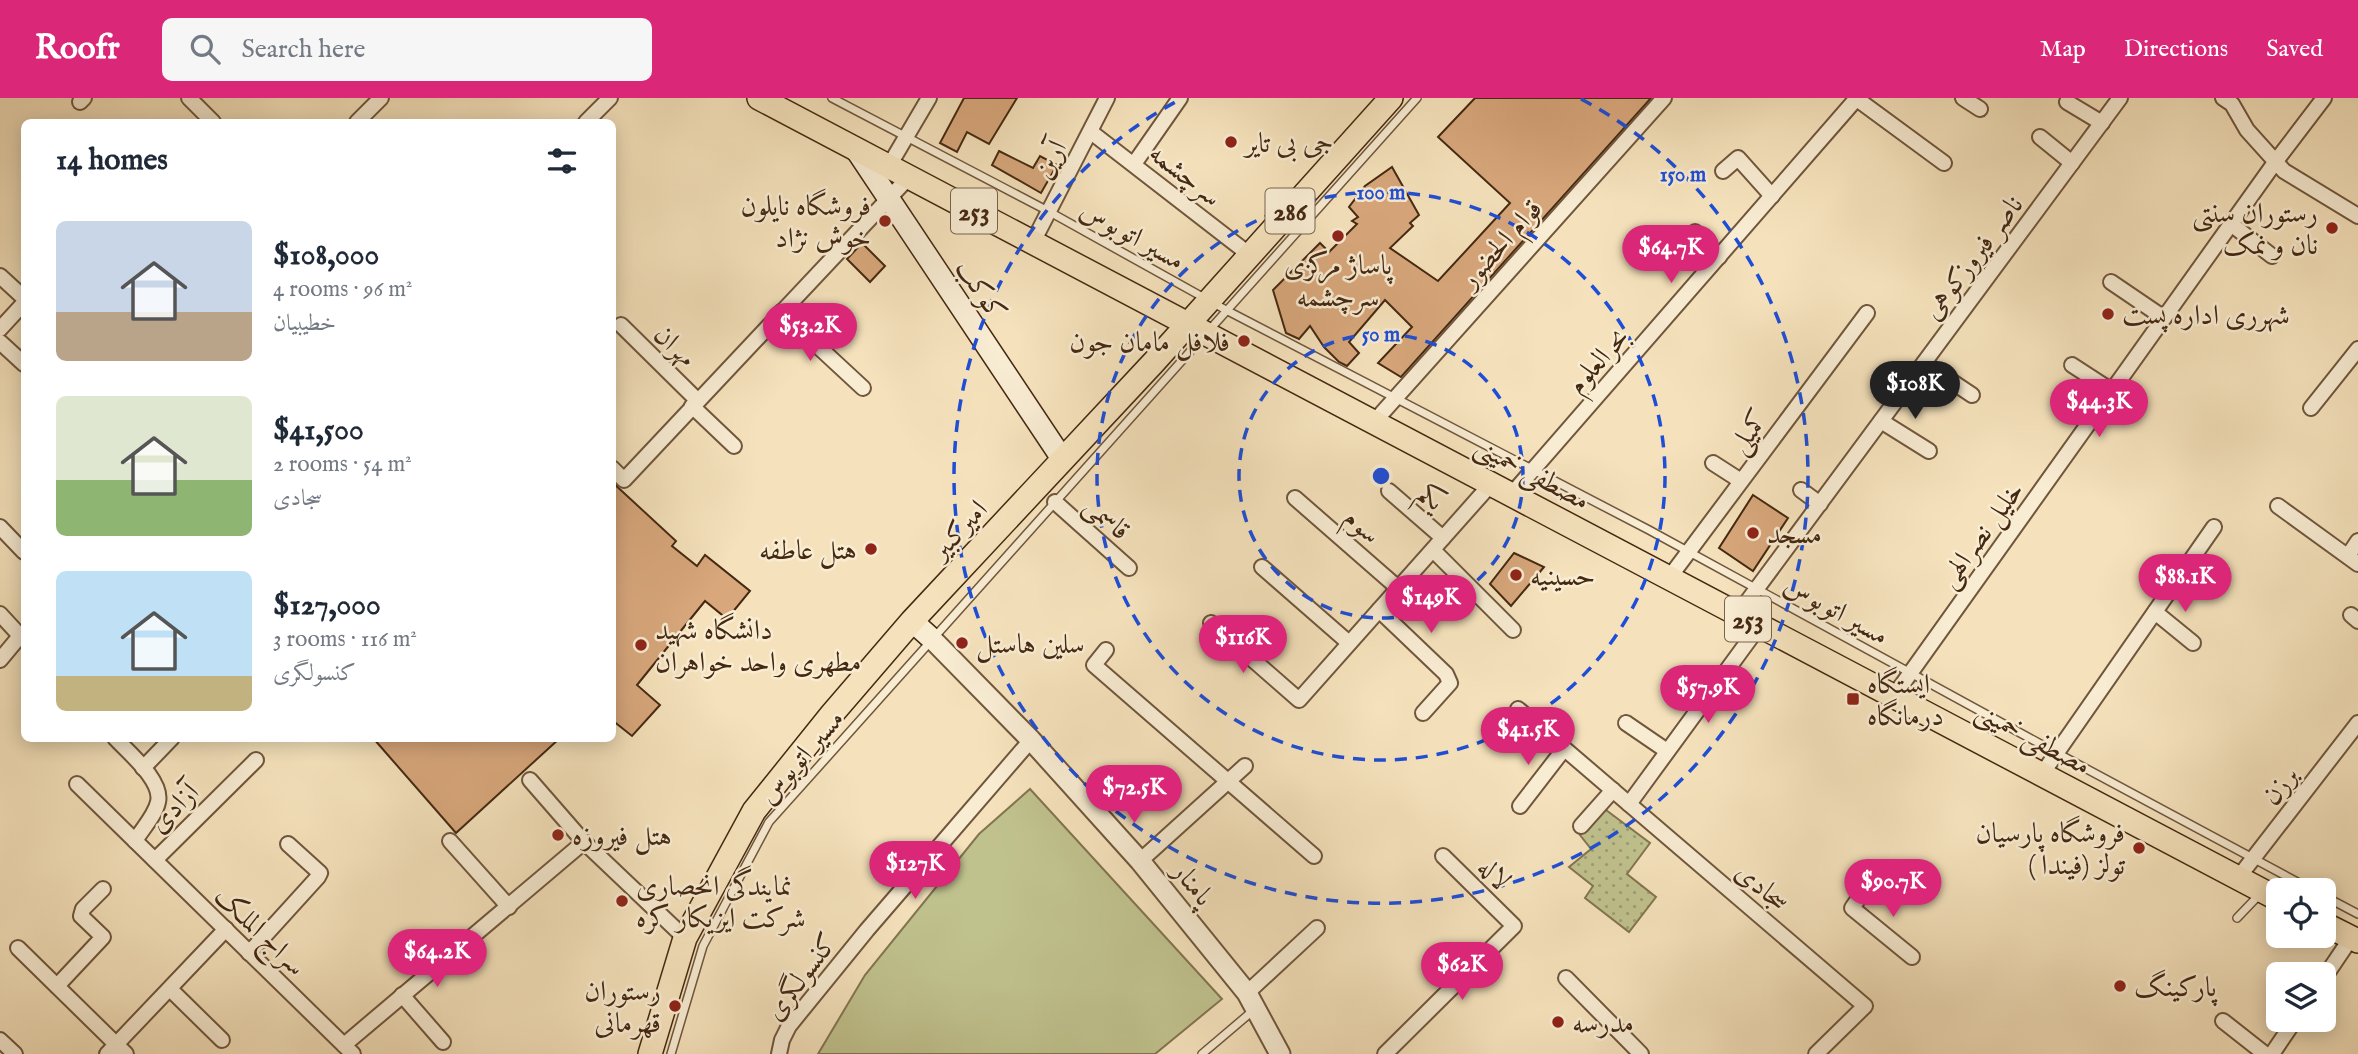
<!DOCTYPE html>
<html lang="en">
<head>
<meta charset="utf-8">
<style>
	body { margin:0; font-family:"IM FELL English",Amiri,serif; background:#f6f6f7; color:#1f2937; height:100vh; display:flex; flex-direction:column; font-size:26px; white-space:nowrap }
	* { box-sizing:border-box; margin:0 }
	p { font-size:23px; color:#747a83 }
	.icon { flex:none; width:38px; height:38px; fill:none; stroke:currentColor; stroke-width:2; stroke-linecap:round; stroke-linejoin:round }
	.map { position:relative; flex:1; overflow:hidden }
	.sheet { position:absolute; left:21px; top:21px; width:595px; height:623px; display:flex; flex-direction:column; background:#fff; border-radius:10px; box-shadow:0 4px 18px #0003 }
	.sheet>* { flex:none }
	.tools { position:absolute; left:2266px; top:780px; display:grid; gap:14px }
	.tools a { display:grid; place-items:center; width:70px; height:70px; border-radius:10px; background:#fff; box-shadow:0 4px 18px #0003; font-size:35px }
	.price { position:absolute; translate:-50% -60px; padding:0 16px; border-radius:24px; background:#db2777; color:#fff; font-size:23px; line-height:46px; filter:drop-shadow(0 2px 4px #0008) }
	.price::after { content:''; position:absolute; left:50%; top:42px; width:21px; height:16px; margin-left:-10px; background:inherit; clip-path:polygon(0 0,100% 0,50% 100%) }
	.price.current { background:#222; color:#fff }
	ul { padding:0; list-style:none }
	li { display:flex; align-items:center; gap:21px; height:175px; padding:0 35px }
	li span { display:grid; place-items:center; flex:none; width:196px; height:140px; border-radius:10px; color:#555 }
	li>.icon { margin-inline-start:auto }
	span .icon { width:84px; height:84px; fill:#fffc; stroke-width:1 }
	li b { font-size:30px }
	h2 { display:flex; justify-content:space-between; align-items:center; height:84px; padding:0 35px; font-size:30px }
	header { display:flex; align-items:center; gap:42px; box-sizing:border-box; height:98px; padding:0 35px; background:#db2777; color:#fff }
	header strong { font-size:33px }
	nav { display:flex; gap:38px; margin-inline-start:auto; font-size:24px }
	.search { width:490px; height:63px; background:#f6f6f7; display:flex; align-items:center; gap:18px; box-sizing:border-box; padding:0 24px; border-radius:10px; color:#747a83; font-size:26px }
	.map>svg:first-child { display:block }
</style>
</head>
<body>
<header>
<strong>Roofr</strong>
<div class="search"><svg class="icon" aria-label="search" viewBox="0 0 24 24"><circle cx="10" cy="10" r="6"/><path d="M15 15l6 6"/></svg>Search here</div>
<nav><a>Map</a><a>Directions</a><a>Saved</a></nav>
</header>
<div class="map">
<svg width="2358" height="956" viewBox="0 0 2358 956">
	<defs>
		<pattern id="park-dots" width="8" height="8" patternUnits="userSpaceOnUse" patternTransform="scale(1.75)"><rect width="8" height="8" fill="#c0c28e"/><path d="M2 2h.1M6 6h.1" fill="none" stroke="#9e9e73" stroke-width="1.8" stroke-linecap="round"/></pattern>
	</defs>
	<rect width="100%" height="100%" fill="#f5e2bc"/>
	<filter id="stains"><feTurbulence type="fractalNoise" baseFrequency=".00286" numOctaves="4"/><feColorMatrix values="0 0 0 0 .2 0 0 0 0 .09 0 0 0 0 .02 0 0 0 .5 -.17"/></filter>
	<radialGradient id="worn" r=".72"><stop offset=".6" stop-color="#630" stop-opacity="0"/><stop offset="1" stop-color="#630" stop-opacity=".3"/></radialGradient>
	<polygon fill="url(#park-dots)" stroke="#827550" stroke-width="2" points="1602,709 1650,745 1627,776 1656,799 1629,834 1585,800 1593,788 1569,769 1591,751 1580,737"/>
	<polygon fill="#c0c28e" stroke="#827550" stroke-width="2" points="1030,691 1222,901 1155,956 818,956 865,877 979,736"/>
	<g fill="#d8a77c" stroke="#442811" stroke-width="2">
		<polygon points="964,0 1017,0 989,46 967,34 957,54 940,45"/>
		<polygon points="1475,0 1651,0 1401,279 1378,265 1412,229 1385,202 1349,244 1359,255 1347,268 1339,264 1324,249 1310,228 1299,241 1286,235 1273,192 1320,145 1329,154 1357,126 1352,123 1358,119 1349,109 1365,88 1392,69 1419,117 1410,125 1413,128 1390,150 1438,183 1510,105 1438,39"/>
		<polygon points="999,53 1033,70 1040,58 1057,67 1041,95 992,67"/>
		<polygon points="862,145 885,168 870,184 847,161"/>
		<polygon points="612,384 676,443 672,448 697,468 705,457 750,493 727,521 705,503 637,587 660,607 632,638 612,622"/>
		<polygon points="1753,397 1788,420 1753,473 1719,450"/>
		<polygon points="1514,455 1544,469 1511,508 1490,486"/>
		<polygon points="373,640 560,640 456,735"/>
	</g>
	<g fill="none" stroke-linecap="round" stroke-linejoin="round">
		<defs>
			<g id="service">
				<polyline points="832,0 1048,113 1226,212 1649,432 2057,655 2314,793"/>
				<polyline points="2324,798 2358,816"/>
				<polyline points="2237,820 2260,796"/>
				<polyline points="671,956 703,848 769,724 1417,0"/>
				<polyline points="1202,956 1255,911"/>
			</g>
			<g id="minor">
				<polyline points="189,0 213,24"/>
				<polyline points="1963,0 1980,11"/>
				<polyline points="2223,0 2232,6 2247,32 2284,73 2358,118"/>
				<polyline points="1857,1 1944,65"/>
				<polyline points="80,4 84,0"/>
				<polyline points="2067,4 2102,25"/>
				<polyline points="357,24 381,0"/>
				<polyline points="586,24 610,0"/>
				<polyline points="1091,34 1250,157"/>
				<polyline points="2040,39 2072,65"/>
				<polyline points="1134,66 1180,0"/>
				<polyline points="889,68 929,0"/>
				<polyline points="1723,73 1738,60 1772,98"/>
				<polyline points="2231,126 2272,158"/>
				<polyline points="1695,134 1719,159"/>
				<polyline points="1033,144 1107,0"/>
				<polyline points="0,178 24,200"/>
				<polyline points="2111,184 2164,220"/>
				<polyline points="781,214 863,290"/>
				<polyline points="621,227 697,302"/>
				<polyline points="0,231 24,205"/>
				<polyline points="0,244 24,266"/>
				<polyline points="1924,265 1972,297"/>
				<polyline points="2072,267 2112,293"/>
				<polyline points="692,308 734,348"/>
				<polyline points="2311,310 2358,251"/>
				<polyline points="1881,323 1929,353"/>
				<polyline points="1374,324 1664,0"/>
				<polyline points="1713,365 1741,383"/>
				<polyline points="612,370 624,382 909,79"/>
				<polyline points="1801,392 1820,406"/>
				<polyline points="1389,393 1443,440"/>
				<polyline points="1511,397 1857,0"/>
				<polyline points="1295,400 1398,490"/>
				<polyline points="1055,404 1129,470"/>
				<polyline points="2278,408 2358,466"/>
				<polyline points="0,429 24,454"/>
				<polyline points="1433,452 1513,532"/>
				<polyline points="2348,458 2358,443"/>
				<polyline points="1262,469 1349,545"/>
				<polyline points="1669,480 1867,215"/>
				<polyline points="1379,512 1446,576 1450,585 1423,615"/>
				<polyline points="2155,514 2193,545"/>
				<polyline points="0,516 24,542"/>
				<polyline points="1738,516 2120,0"/>
				<polyline points="2351,517 2358,523"/>
				<polyline points="1211,525 1299,602 1491,386"/>
				<polyline points="1106,552 1094,567 1314,758"/>
				<polyline points="0,562 20,538"/>
				<polyline points="1894,598 2276,63 2324,0"/>
				<polyline points="1518,611 1865,908 1816,956"/>
				<polyline points="1626,625 1667,653"/>
				<path d="M115,640C129,655 163,683 158,704C155,718 142,731 135,743"/>
				<polyline points="143,670 172,640"/>
				<polyline points="2042,676 2214,429"/>
				<polyline points="530,682 584,744 685,840"/>
				<polyline points="77,686 353,956"/>
				<polyline points="1629,706 1760,527"/>
				<polyline points="1520,708 1564,651"/>
				<polyline points="1581,728 1613,692"/>
				<polyline points="450,743 509,809"/>
				<polyline points="155,762 256,662"/>
				<polyline points="1140,763 1245,668"/>
				<polyline points="2238,780 2358,625"/>
				<polyline points="1870,784 1852,810 1912,859"/>
				<polyline points="18,850 126,956"/>
				<polyline points="249,855 318,779 320,775 288,746"/>
				<polyline points="1566,880 1641,956"/>
				<polyline points="2324,880 2351,840"/>
				<polyline points="57,888 103,839 81,818 83,811 103,791"/>
				<polyline points="170,891 222,942"/>
				<polyline points="1247,895 1317,830"/>
				<polyline points="402,897 443,944"/>
				<polyline points="2223,923 2265,956"/>
				<polyline points="0,942 15,956"/>
				<polyline points="344,947 584,744"/>
				<polyline points="107,956 226,831"/>
				<polyline points="779,956 782,942 789,928 867,832 1031,642"/>
				<polyline points="1385,956 1514,828 1443,758"/>
				<polyline points="2272,956 2295,922"/>
			</g>
			<polyline id="tertiary" points="931,540 1031,642 1140,763 1247,895 1280,956"/>
			<g id="secondary">
				<polyline points="855,50 1063,362"/>
				<polyline points="912,523 931,540"/>
			</g>
			<g id="primary">
				<polyline points="759,0 2278,801"/>
				<polyline points="2324,826 2358,843"/>
				<polyline points="650,956 685,840 754,713 832,616 912,523 1154,264 1391,0"/>
			</g>
		</defs>
		<use href="#service" stroke="#70563c" stroke-width="10"/>
		<use href="#minor" stroke="#70563c" stroke-width="18"/>
		<use href="#tertiary" stroke="#70563c" stroke-width="23"/>
		<use href="#secondary" stroke="#442811" stroke-width="24"/>
		<use href="#primary" stroke="#442811" stroke-width="26"/>
		<use href="#service" stroke="#f8ecd3" stroke-width="7"/>
		<use href="#minor" stroke="#f8ecd3" stroke-width="14"/>
		<use href="#tertiary" stroke="#f8ecd3" stroke-width="19"/>
		<use href="#secondary" stroke="#f8ecd3" stroke-width="21"/>
		<use href="#primary" stroke="#f5e2bc" stroke-width="23"/>
	</g>
	<g fill="none" stroke="#1d4ed8" stroke-width="3.5" stroke-dasharray="12 9">
		<circle cx="1381" cy="378" r="142"/>
		<circle cx="1381" cy="378" r="284"/>
		<path d="M1581 1A427 427 0 1 1 1181 1"/>
	</g>
	<g fill="#8f2418" stroke="#f8ecd3" stroke-width="2.5">
		<circle cx="1231" cy="44" r="7"/>
		<circle cx="885" cy="123" r="7"/>
		<circle cx="2332" cy="130" r="7"/>
		<circle cx="1338" cy="138" r="7"/>
		<circle cx="2108" cy="216" r="7"/>
		<circle cx="1244" cy="243" r="7"/>
		<circle cx="1753" cy="435" r="7"/>
		<circle cx="871" cy="451" r="7"/>
		<circle cx="1516" cy="477" r="7"/>
		<circle cx="962" cy="545" r="7"/>
		<circle cx="641" cy="547" r="7"/>
		<rect x="1846" y="594" width="14" height="14" rx="3.5"/>
		<circle cx="558" cy="737" r="7"/>
		<circle cx="2139" cy="750" r="7"/>
		<circle cx="622" cy="803" r="7"/>
		<circle cx="2120" cy="888" r="7"/>
		<circle cx="675" cy="908" r="7"/>
		<circle cx="1558" cy="924" r="7"/>
	</g>
	<g text-anchor="middle" stroke-width="5" stroke-linejoin="round" paint-order="stroke">
		<g fill="#f8ecd3" stroke="#7a634b" stroke-width="2">
			<rect x="951" y="90.5" width="46" height="45" rx="5"/>
			<rect x="1265.5" y="90.5" width="49" height="45" rx="5"/>
			<rect x="1725" y="498.5" width="46" height="45" rx="5"/>
		</g>
		<g font-size="26" font-weight="bold" fill="#442811">
			<text x="974" y="122">253</text>
			<text x="1290" y="122">286</text>
			<text x="1748" y="530">253</text>
		</g>
		<g font-size="28" fill="#442811" stroke="#f8ecd3" text-anchor="start">
			<text x="1245" y="54">جی بی تایر</text>
			<text x="871" y="117" text-anchor="end">فروشگاه نایلون<tspan x="871" dy="32">خوش نژاد</tspan></text>
			<text x="2318" y="124" text-anchor="end">رستوران سنتی<tspan x="2318" dy="32">نان و نمک</tspan></text>
			<text x="1338" y="176" text-anchor="middle">پاساژ مرکزی<tspan x="1338" dy="32">سرچشمه</tspan></text>
			<text x="2122" y="226">شهرری اداره پست</text>
			<text x="1230" y="253" text-anchor="end">فلافل مامان جون</text>
			<text x="1767" y="445">مسجد</text>
			<text x="857" y="461" text-anchor="end">هتل عاطفه</text>
			<text x="1530" y="487">حسینیه</text>
			<text x="655" y="541">دانشگاه شهید<tspan x="655" dy="32">مطهری واحد خواهران</tspan></text>
			<text x="976" y="555">سلین هاستل</text>
			<text x="1867" y="595">ایستگاه<tspan x="1867" dy="32">درمانگاه</tspan></text>
			<text x="2125" y="744" text-anchor="end">فروشگاه پارسیان<tspan x="2125" dy="32">تولز (فیندا )</tspan></text>
			<text x="572" y="747">هتل فیروزه</text>
			<text x="636" y="797">نمایندگی انحصاری<tspan x="636" dy="32">شرکت ایزیکار کره</tspan></text>
			<text x="2134" y="898">پارکینگ</text>
			<text x="661" y="902" text-anchor="end">رستوران<tspan x="661" dy="32">قهرمانی</tspan></text>
			<text x="1572" y="934">مدرسه</text>
		</g>
		<g font-size="28" fill="#442811" stroke="#f8ecd3">
			<text transform="translate(1049 61) rotate(-62)" y="10">آرین</text>
			<text transform="translate(1186 76) rotate(38)" y="10">سرچشمه</text>
			<text transform="translate(1133 136) rotate(29)" y="10">مسیر اتوبوس</text>
			<text transform="translate(1500 145) rotate(-48)" y="10">قوام الحضور</text>
			<text transform="translate(1972 159) rotate(-53)" y="10">ناصر فیروزکوهی</text>
			<text transform="translate(982 191) rotate(56)" y="10">کوکب</text>
			<text transform="translate(676 247) rotate(44)" y="10">مهران</text>
			<text transform="translate(1597 262) rotate(-49)" y="10">بحرالعلوم</text>
			<text transform="translate(1748 333) rotate(-53)" y="10">کمیلی</text>
			<text transform="translate(1533 374) rotate(28)" y="10">مصطفی خمینی</text>
			<text transform="translate(1432 398) rotate(41)" y="10">یکم</text>
			<text transform="translate(1108 419) rotate(42)" y="10">قاسمی</text>
			<text transform="translate(1363 427) rotate(41)" y="10">سوم</text>
			<text transform="translate(958 431) rotate(-47)" y="10">امیرکبیر</text>
			<text transform="translate(1980 436) rotate(-54)" y="10">خلیل نصرالهی</text>
			<text transform="translate(1837 511) rotate(29)" y="10">مسیر اتوبوس</text>
			<text transform="translate(2034 639) rotate(28)" y="10">مصطفی خمینی</text>
			<text transform="translate(800 658) rotate(-49)" y="10">مسیر اتوبوس</text>
			<text transform="translate(2279 687) rotate(-52)" y="10">برزن</text>
			<text transform="translate(173 709) rotate(-45)" y="10">آزادی</text>
			<text transform="translate(1495 775) rotate(44)" y="10">لاله</text>
			<text transform="translate(1194 785) rotate(51)" y="10">پامنار</text>
			<text transform="translate(1763 788) rotate(40)" y="10">سجادی</text>
			<text transform="translate(261 832) rotate(44)" y="10">سراج الملک</text>
			<text transform="translate(800 878) rotate(-53)" y="10">کنسولگری</text>
		</g>
	</g>
	<circle cx="1381" cy="378" r="10" fill="#1d4ed8" stroke="#f8ecd3" stroke-width="3.5"/>
	<g font-size="21" text-anchor="middle" font-weight="bold" fill="#1d4ed8" stroke="#f8ecd3" stroke-width="5" stroke-linejoin="round" paint-order="stroke">
		<text x="1683" y="83">150 m</text>
		<text x="1381" y="101">100 m</text>
		<text x="1381" y="243">50 m</text>
	</g>
	<rect width="100%" height="100%" filter="url(#stains)"/>
	<rect width="100%" height="100%" fill="url(#worn)"/>
</svg>
<div class="tools">
<a><svg class="icon" aria-label="locate" viewBox="0 0 24 24"><circle cx="12" cy="12" r="6"/><path d="M12 2v4M12 18v4M2 12h4M18 12h4"/></svg></a>
<a><svg class="icon" aria-label="layers" viewBox="0 0 24 24"><path d="M12 4l9 5-9 5-9-5zM3 14l9 5 9-5"/></svg></a>
</div>
<b class="price" style="left:1671px;top:187px">$64.7K</b>
<b class="price" style="left:810px;top:265px">$53.2K</b>
<b class="price current" style="left:1915px;top:323px">$108K</b>
<b class="price" style="left:2099px;top:341px">$44.3K</b>
<b class="price" style="left:2185px;top:516px">$88.1K</b>
<b class="price" style="left:1431px;top:537px">$149K</b>
<b class="price" style="left:1243px;top:577px">$116K</b>
<b class="price" style="left:1708px;top:627px">$57.9K</b>
<b class="price" style="left:1528px;top:669px">$41.5K</b>
<b class="price" style="left:1134px;top:727px">$72.5K</b>
<b class="price" style="left:915px;top:803px">$127K</b>
<b class="price" style="left:1893px;top:821px">$90.7K</b>
<b class="price" style="left:437px;top:891px">$64.2K</b>
<b class="price" style="left:1462px;top:904px">$62K</b>
<section class="sheet">
<h2>14 homes<svg class="icon" aria-label="filters" viewBox="0 0 24 24"><path d="M4 7h16M4 17h16"/><circle cx="9" cy="7" r="2"/><circle cx="15" cy="17" r="2"/></svg></h2>
<ul>
<li><span style="background:linear-gradient(#c9d6e8 65%,#b9a48a 0)"><svg class="icon" aria-label="home" viewBox="0 0 24 24"><path d="M3 11l9-7 9 7M6 9v11h12V9"/></svg></span><div><b>$108,000</b><p>4 rooms · 96 m²</p><p>خطیبیان</p></div></li>
<li><span style="background:linear-gradient(#dfe7d0 60%,#8fb573 0)"><svg class="icon" aria-label="home" viewBox="0 0 24 24"><path d="M3 11l9-7 9 7M6 9v11h12V9"/></svg></span><div><b>$41,500</b><p>2 rooms · 54 m²</p><p>سجادی</p></div></li>
<li><span style="background:linear-gradient(#bfe0f5 75%,#c2b280 0)"><svg class="icon" aria-label="home" viewBox="0 0 24 24"><path d="M3 11l9-7 9 7M6 9v11h12V9"/></svg></span><div><b>$127,000</b><p>3 rooms · 116 m²</p><p>کنسولگری</p></div></li>
</ul>
</section>
</div>
</body>
</html>
